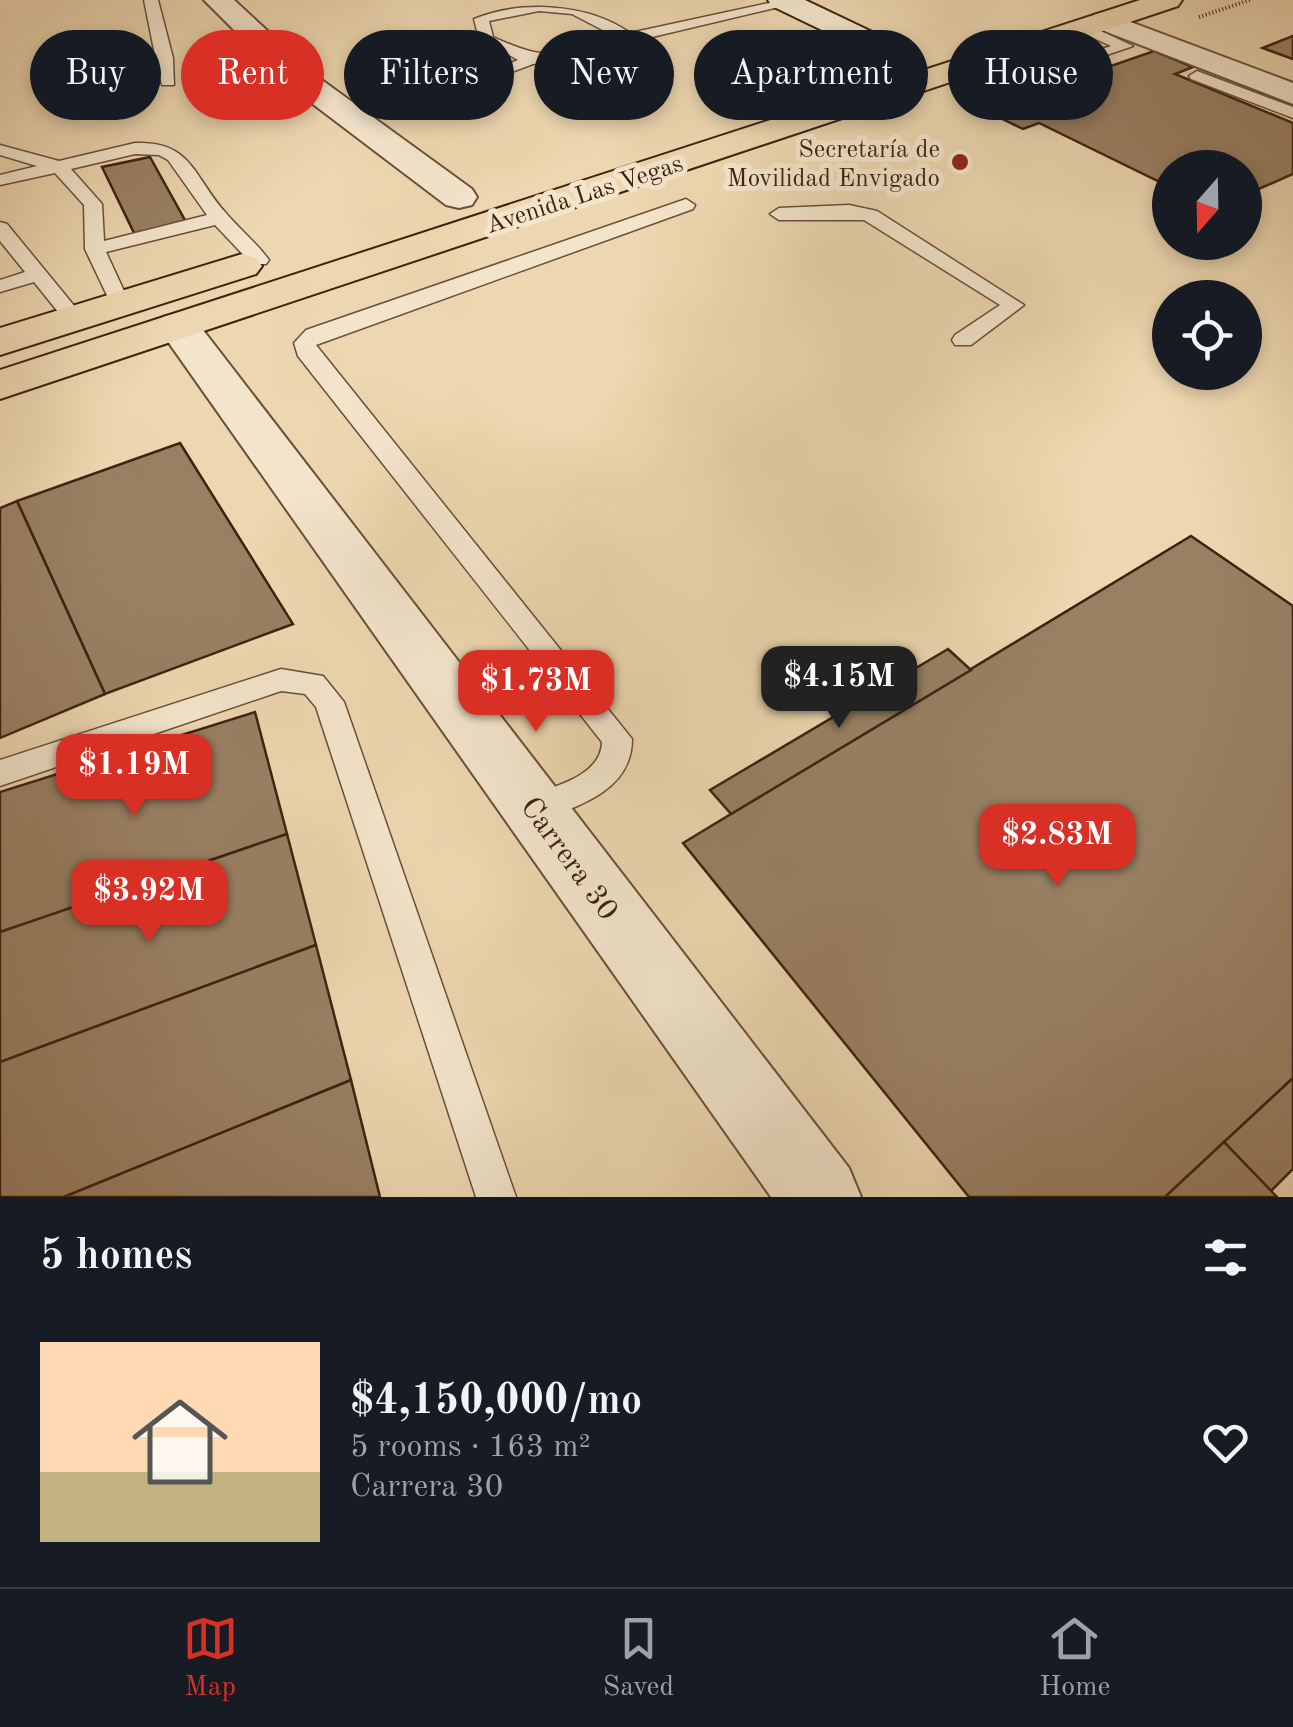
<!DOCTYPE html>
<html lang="en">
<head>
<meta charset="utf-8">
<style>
	body { margin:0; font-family:"Old Standard TT",serif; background:#242831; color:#f1f3f6; height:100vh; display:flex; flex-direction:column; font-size:38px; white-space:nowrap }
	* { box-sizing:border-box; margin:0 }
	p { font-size:32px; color:#9ea1a6 }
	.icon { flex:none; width:55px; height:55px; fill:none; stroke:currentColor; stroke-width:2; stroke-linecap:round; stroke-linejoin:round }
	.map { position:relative; height:1197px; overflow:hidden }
	.details { display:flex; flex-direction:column; background:#171b24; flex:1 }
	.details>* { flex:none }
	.hud { position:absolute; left:30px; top:30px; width:1235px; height:90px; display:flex; gap:20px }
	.needle { width:65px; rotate:200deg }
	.fabs { position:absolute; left:1152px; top:150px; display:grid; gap:20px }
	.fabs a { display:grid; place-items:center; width:110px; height:110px; border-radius:50%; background:#171b24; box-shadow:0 5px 15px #0003; font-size:50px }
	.price { position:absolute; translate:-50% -85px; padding:0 22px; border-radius:20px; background:#d93025; color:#fff; font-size:32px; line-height:65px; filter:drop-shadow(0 2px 5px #0008) }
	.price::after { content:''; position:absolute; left:50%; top:60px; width:30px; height:22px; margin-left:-15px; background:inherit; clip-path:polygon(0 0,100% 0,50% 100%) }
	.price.selected { background:#222; color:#fff }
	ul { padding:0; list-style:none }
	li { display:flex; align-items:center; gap:30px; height:250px; padding:0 40px }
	li span { display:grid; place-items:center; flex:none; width:280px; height:200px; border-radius:0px; color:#555 }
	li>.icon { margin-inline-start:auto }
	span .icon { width:120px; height:120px; fill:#fffc; stroke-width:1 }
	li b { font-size:42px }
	h2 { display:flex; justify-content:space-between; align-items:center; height:120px; padding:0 40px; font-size:42px }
	.pill { padding:0 35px; border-radius:45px; background:#171b24; box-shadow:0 5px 15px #0003; font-size:35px; line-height:90px }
	.pill.selected { background:#d93025; color:#fff }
	.tab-bar { display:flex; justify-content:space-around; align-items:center; height:140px; border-top:2px solid #363941; background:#171b24; font-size:28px; color:#9ea1a6 }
	.tab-bar a { display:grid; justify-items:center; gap:5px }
	.tab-bar .selected { color:#d93025 }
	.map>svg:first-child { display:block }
</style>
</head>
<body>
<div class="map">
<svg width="1293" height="1197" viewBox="0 0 1293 1197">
	<rect width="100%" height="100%" fill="#edd7b0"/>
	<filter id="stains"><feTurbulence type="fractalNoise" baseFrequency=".002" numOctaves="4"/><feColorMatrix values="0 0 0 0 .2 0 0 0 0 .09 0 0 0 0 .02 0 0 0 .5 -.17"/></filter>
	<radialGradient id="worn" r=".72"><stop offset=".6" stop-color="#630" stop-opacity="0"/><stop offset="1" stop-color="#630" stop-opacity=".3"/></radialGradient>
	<g fill="#998063" stroke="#3d2210" stroke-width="2.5">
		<polygon points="1293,36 1293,59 1263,48"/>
		<polygon points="1293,36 1293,59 1263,48"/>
		<polygon points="1154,51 1193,67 1175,74 1293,123 1293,174 1245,195 1245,168 1170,168 1170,187 1039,123 1023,129 984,110"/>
		<polygon points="150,157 186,222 135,235 102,167"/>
		<polygon points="180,443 293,624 105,694 17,501"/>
		<polygon points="17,501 105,694 0,738 0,508"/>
		<polygon points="1191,536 1293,606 1293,1078 1165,1197 969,1197 683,843"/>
		<polygon points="948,649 971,670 731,814 710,790"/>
		<polygon points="255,712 287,834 0,932 0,792"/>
		<polygon points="287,834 316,945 0,1062 0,932"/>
		<polygon points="316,945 351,1080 64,1197 0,1197 0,1062"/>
		<polygon points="1293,1078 1293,1169 1271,1191 1224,1142"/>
		<polygon points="351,1080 380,1197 64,1197"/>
		<polygon points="1224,1142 1277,1197 1165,1197"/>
	</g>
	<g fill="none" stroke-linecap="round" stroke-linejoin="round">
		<defs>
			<g id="lane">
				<polygon points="144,0 158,0 173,58 174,85 162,85 157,64 82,76 82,70 155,55"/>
				<path d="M783,0L796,3L631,42L582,60L533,64L432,102L418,99L518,60L479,39L474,19C519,0 588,3 630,33ZM539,11L572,14L616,37C561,58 546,61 493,37L489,21Z"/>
				<polygon points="1078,25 1088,25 1133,46 990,95 976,92 1111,46 1078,31"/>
				<polygon points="1197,71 1293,107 1293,118 1191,79 1189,76"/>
				<path d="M135,143C192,141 193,176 225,212C239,229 256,242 269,260L266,264H252L215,225L106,252L130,304L127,308H113L85,249L84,205L55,173L0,185V175L37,166L0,155V145L59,161ZM135,154L159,155L168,160L207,215L104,241L102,204L71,169Z"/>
				<path d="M686,199L695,205L693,209L316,345L632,739C632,792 576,807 534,822L523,818L518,808L523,798C550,787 601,778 602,742L298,356L294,343L306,330Z"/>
				<polygon points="849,205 877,211 1024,305 971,345 955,345 952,340 955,335 1000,305 864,220 779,220 770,214 779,208"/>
				<polygon points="0,222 7,224 85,319 81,323 67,323 34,282 0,292 0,280 25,272 0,241"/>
				<polygon points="281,669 323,676 344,702 516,1197 476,1197 316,707 305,694 281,691 0,786 0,760"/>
			</g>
			<g id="street">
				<polygon points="204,0 234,0 315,75 472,189 477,197 472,205 459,208 446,205 293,89"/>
				<polygon points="1104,12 1293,83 1293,104 1094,27 1089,21 1094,15"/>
				<polygon points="178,313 193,317 849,1168 861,1197 771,1197 157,326 163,317"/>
			</g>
			<polygon id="secondary" points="768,0 805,0 912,51 916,57 912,63 890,63 772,6"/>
			<g id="primary">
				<polygon points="1140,0 1182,0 1178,6 0,399 0,370"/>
				<polygon points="242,254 256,258 262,266 256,274 0,355 0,328"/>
			</g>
		</defs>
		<use href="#lane" stroke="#694f38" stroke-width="3"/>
		<use href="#street" stroke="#694f38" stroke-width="4"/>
		<use href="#secondary" stroke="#3d2210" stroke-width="4"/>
		<use href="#primary" stroke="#3d2210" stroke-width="4"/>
		<polyline stroke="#3d2210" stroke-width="4" stroke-dasharray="1 2.5" stroke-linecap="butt" points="1199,17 1250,0"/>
		<use href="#lane" fill="#f3e5cc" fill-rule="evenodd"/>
		<use href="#street" fill="#f3e5cc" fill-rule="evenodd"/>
		<use href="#secondary" fill="#f3e5cc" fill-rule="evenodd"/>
		<use href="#primary" fill="#edd7b0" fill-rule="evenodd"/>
	</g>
	<circle fill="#8f2418" stroke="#f3e5cc" stroke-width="4" cx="960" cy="162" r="10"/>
	<g text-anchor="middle" stroke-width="10" stroke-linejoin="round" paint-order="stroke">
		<g font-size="25" fill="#3d2210" stroke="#f3e5cc" text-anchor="end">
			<text x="940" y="157">Secretaría de<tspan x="940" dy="29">Movilidad Envigado</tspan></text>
		</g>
		<g font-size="25" fill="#3d2210" stroke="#f3e5cc">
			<text transform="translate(584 193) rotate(-18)" y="9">Avenida Las Vegas</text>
		</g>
		<g font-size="30" fill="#3d2210" stroke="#f3e5cc">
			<text transform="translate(570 858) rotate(54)" y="10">Carrera 30</text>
		</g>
	</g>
	<rect width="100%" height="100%" filter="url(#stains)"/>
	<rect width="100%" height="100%" fill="url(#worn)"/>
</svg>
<div class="fabs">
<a><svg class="needle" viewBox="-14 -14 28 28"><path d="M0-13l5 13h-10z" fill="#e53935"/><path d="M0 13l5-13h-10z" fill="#9ea1a6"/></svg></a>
<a><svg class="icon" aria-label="locate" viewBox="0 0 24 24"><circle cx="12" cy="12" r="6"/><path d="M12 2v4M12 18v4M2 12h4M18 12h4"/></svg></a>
</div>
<b class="price selected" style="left:839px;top:731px">$4.15M</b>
<b class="price" style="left:536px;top:735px">$1.73M</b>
<b class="price" style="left:134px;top:819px">$1.19M</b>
<b class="price" style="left:1057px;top:889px">$2.83M</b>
<b class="price" style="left:149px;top:945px">$3.92M</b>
<div class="hud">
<a class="pill">Buy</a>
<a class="pill selected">Rent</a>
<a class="pill">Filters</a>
<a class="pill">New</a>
<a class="pill">Apartment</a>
<a class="pill">House</a>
</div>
</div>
<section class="details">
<h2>5 homes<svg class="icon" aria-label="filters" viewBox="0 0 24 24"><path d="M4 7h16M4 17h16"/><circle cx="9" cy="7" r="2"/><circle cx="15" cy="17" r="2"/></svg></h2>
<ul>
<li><span style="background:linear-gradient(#ffd9b3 65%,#c2b280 0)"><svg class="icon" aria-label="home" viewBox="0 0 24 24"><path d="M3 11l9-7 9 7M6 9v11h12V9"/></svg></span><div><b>$4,150,000/mo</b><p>5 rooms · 163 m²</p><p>Carrera 30</p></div><svg class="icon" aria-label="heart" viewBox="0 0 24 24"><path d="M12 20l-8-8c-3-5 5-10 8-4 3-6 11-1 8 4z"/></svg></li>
</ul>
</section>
<nav class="tab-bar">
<a class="selected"><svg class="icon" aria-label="map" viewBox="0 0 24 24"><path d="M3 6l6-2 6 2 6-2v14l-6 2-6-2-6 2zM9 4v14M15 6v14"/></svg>Map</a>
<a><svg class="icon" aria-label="saved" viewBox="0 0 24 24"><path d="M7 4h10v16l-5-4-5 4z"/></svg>Saved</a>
<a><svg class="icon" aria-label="home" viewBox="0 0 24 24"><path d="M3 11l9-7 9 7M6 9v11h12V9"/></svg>Home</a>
</nav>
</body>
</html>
